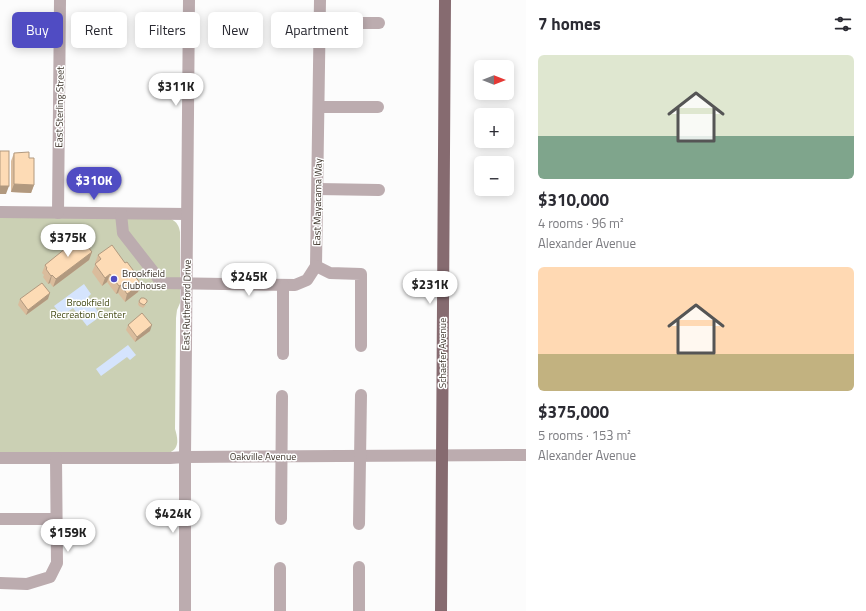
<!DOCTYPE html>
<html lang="en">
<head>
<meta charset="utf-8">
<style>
	body { margin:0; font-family:"Titillium Web",sans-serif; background:#f7f7f7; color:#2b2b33; height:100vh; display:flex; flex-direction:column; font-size:15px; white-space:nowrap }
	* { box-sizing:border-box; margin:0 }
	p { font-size:13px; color:#7c7c81 }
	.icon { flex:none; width:22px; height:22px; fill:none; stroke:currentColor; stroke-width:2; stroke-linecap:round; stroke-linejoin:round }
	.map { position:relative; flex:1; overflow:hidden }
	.details { display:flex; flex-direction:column; background:#fff; width:340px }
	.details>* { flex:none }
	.hud { position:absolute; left:12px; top:12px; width:380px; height:36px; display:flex; gap:8px }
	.needle { width:26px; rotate:90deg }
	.fabs { position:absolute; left:474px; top:60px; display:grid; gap:8px }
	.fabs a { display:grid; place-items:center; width:40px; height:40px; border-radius:6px; background:#fff; box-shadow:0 2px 10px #0003; font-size:20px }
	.price { position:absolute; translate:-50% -34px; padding:0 9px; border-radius:14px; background:#fff; color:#222; font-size:13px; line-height:26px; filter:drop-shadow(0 1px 2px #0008) }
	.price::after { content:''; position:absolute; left:50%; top:24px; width:12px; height:9px; margin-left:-6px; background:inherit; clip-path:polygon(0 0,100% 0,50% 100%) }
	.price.active { background:#504cc3; color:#fff }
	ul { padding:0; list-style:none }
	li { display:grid; align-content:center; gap:8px; height:212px; padding:0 12px }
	li span { display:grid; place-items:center; height:124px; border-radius:6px; color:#555 }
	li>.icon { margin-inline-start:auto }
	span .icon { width:72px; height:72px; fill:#fffc; stroke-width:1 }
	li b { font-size:17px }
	h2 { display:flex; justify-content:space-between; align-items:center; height:48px; padding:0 12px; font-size:17px }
	.chip { padding:0 14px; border-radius:6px; background:#fff; box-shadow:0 2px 10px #0003; font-size:14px; line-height:36px }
	.chip.active { background:#504cc3; color:#fff }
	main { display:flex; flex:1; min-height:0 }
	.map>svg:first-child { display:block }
</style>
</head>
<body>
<main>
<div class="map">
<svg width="526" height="611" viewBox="0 0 526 611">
	<rect width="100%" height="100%" fill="#fcfcfc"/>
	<path fill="#cbd0b4" d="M0,217L171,219C177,222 179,226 180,232V303L177,310L176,318L175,429C178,439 180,449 168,453H0Z"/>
	<g fill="#d5e4fd">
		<polygon points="84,284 91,294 88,297 101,316 87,326 73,308 62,316 54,306"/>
		<polygon points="128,345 136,355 130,360 127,357 101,376 96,369"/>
	</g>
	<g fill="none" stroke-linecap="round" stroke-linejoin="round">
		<g stroke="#bcacaf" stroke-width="12">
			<polyline points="320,23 379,23"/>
			<polyline points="319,107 378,107"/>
			<polyline points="318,189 379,190"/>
			<polyline points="0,212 187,214"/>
			<polyline points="58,213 60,0"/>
			<polyline points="121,214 123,233 162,283 295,285 307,280 316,266 320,0"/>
			<polyline points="316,266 330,273 361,274 361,346"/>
			<polyline points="283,285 283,354"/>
			<polyline points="0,458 170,458 185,457 526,455"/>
			<polyline points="0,519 56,519"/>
			<polyline points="281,519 282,396"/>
			<polyline points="359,524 361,395"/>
			<polyline points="359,567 359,611"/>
			<polyline points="280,568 280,611"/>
			<polyline points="0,583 27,584 50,577 57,563 56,458"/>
			<polyline points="185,611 185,457 189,0"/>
		</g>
		<polyline stroke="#866b70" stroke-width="12" points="441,611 445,0"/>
	</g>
	<g fill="#dabc9c">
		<polygon points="14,153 29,158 34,185 31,193 11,192 11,161"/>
		<polygon points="84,242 91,245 90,249 92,252 89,260 53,287 50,283 48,284 43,277 44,275 42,273 45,265"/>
		<polygon points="98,255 125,263 136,274 135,276 141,284 138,292 125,302 118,293 116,294 107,282 102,286 92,272 96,263 95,263"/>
		<polygon points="20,299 48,299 26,315 18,305"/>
		<polygon points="139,301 146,305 143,308 139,306 138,304"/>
		<polygon points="128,325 150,331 135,342 126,330"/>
	</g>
	<g fill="#b1997f">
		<polygon points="14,184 34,185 31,193 11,192"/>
		<polygon points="0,186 9,186 6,194 0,194"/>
		<polygon points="92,252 89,260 53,287 56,279"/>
		<polygon points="110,274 107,282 102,286 105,278"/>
		<polygon points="52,275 50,283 48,284 51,276"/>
		<polygon points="141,284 138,292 125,302 127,294"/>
		<polygon points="121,285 118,293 116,294 119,286"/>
		<polygon points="50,293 48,299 26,315 28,310"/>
		<polygon points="152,325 150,331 135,342 137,337"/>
	</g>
	<g fill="#fddbb5" stroke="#b1997f">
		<rect x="0" y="151" width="9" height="35"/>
		<polygon points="29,152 29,158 34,158 34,185 14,184 14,153"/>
		<polygon points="82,238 84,242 87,240 91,245 88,247 92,252 56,279 52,275 51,276 46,269 47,268 45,265 71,244 72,245"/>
		<polygon points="112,245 125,263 127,262 136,274 134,275 141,284 127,294 121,285 119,286 110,274 105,278 95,264 101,259 98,255"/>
		<polygon points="42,283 50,293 28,310 20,299"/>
		<polygon points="141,298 144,298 147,300 147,302 144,305 140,303 139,301"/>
		<polygon points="142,313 152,325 137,337 128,325"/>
	</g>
	<circle fill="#504cc3" stroke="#fff" stroke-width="1.5" cx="114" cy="279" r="4"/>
	<g text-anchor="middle" stroke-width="3" stroke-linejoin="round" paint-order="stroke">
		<g font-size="10" fill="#3a3127" stroke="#fff">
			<text transform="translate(59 107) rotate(-89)" y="4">East Sterling Street</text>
			<text transform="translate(317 202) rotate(-89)" y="4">East Mayacama Way</text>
			<text transform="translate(186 305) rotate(-89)" y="4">East Rutherford Drive</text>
			<text transform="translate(442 353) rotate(-90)" y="4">Schaefer Avenue</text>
			<text x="263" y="460">Oakville Avenue</text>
		</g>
		<g font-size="10" fill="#3a3127" stroke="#fff" text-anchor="start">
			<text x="122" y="277">Brookfield<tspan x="122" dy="12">Clubhouse</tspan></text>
		</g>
		<g font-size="10" fill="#454b16" stroke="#fff">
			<text x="88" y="306">Brookfield<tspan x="88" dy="12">Recreation Center</tspan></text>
		</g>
	</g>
</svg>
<div class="fabs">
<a><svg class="needle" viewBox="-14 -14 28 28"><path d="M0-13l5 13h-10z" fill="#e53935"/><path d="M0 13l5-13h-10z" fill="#7c7c81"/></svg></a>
<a>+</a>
<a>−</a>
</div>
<b class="price" style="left:176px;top:107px">$311K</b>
<b class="price active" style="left:94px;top:201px">$310K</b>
<b class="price" style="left:68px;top:258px">$375K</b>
<b class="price" style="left:249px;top:297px">$245K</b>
<b class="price" style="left:430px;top:305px">$231K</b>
<b class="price" style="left:173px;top:534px">$424K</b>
<b class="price" style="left:68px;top:553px">$159K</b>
<div class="hud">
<a class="chip active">Buy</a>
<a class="chip">Rent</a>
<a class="chip">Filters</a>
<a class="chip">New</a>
<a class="chip">Apartment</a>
</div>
</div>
<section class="details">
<h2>7 homes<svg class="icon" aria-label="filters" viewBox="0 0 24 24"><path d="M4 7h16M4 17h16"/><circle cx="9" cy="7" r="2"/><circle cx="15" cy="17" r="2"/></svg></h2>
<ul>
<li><span style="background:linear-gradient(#dfe7d0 65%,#7fa58c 0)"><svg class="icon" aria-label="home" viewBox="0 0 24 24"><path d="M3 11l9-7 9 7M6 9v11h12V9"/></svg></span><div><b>$310,000</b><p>4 rooms · 96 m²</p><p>Alexander Avenue</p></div></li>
<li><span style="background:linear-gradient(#ffd9b3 70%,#c2b280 0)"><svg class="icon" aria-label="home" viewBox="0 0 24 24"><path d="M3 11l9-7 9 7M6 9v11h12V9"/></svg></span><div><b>$375,000</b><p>5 rooms · 153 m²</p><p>Alexander Avenue</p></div></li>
</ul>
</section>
</main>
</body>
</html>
